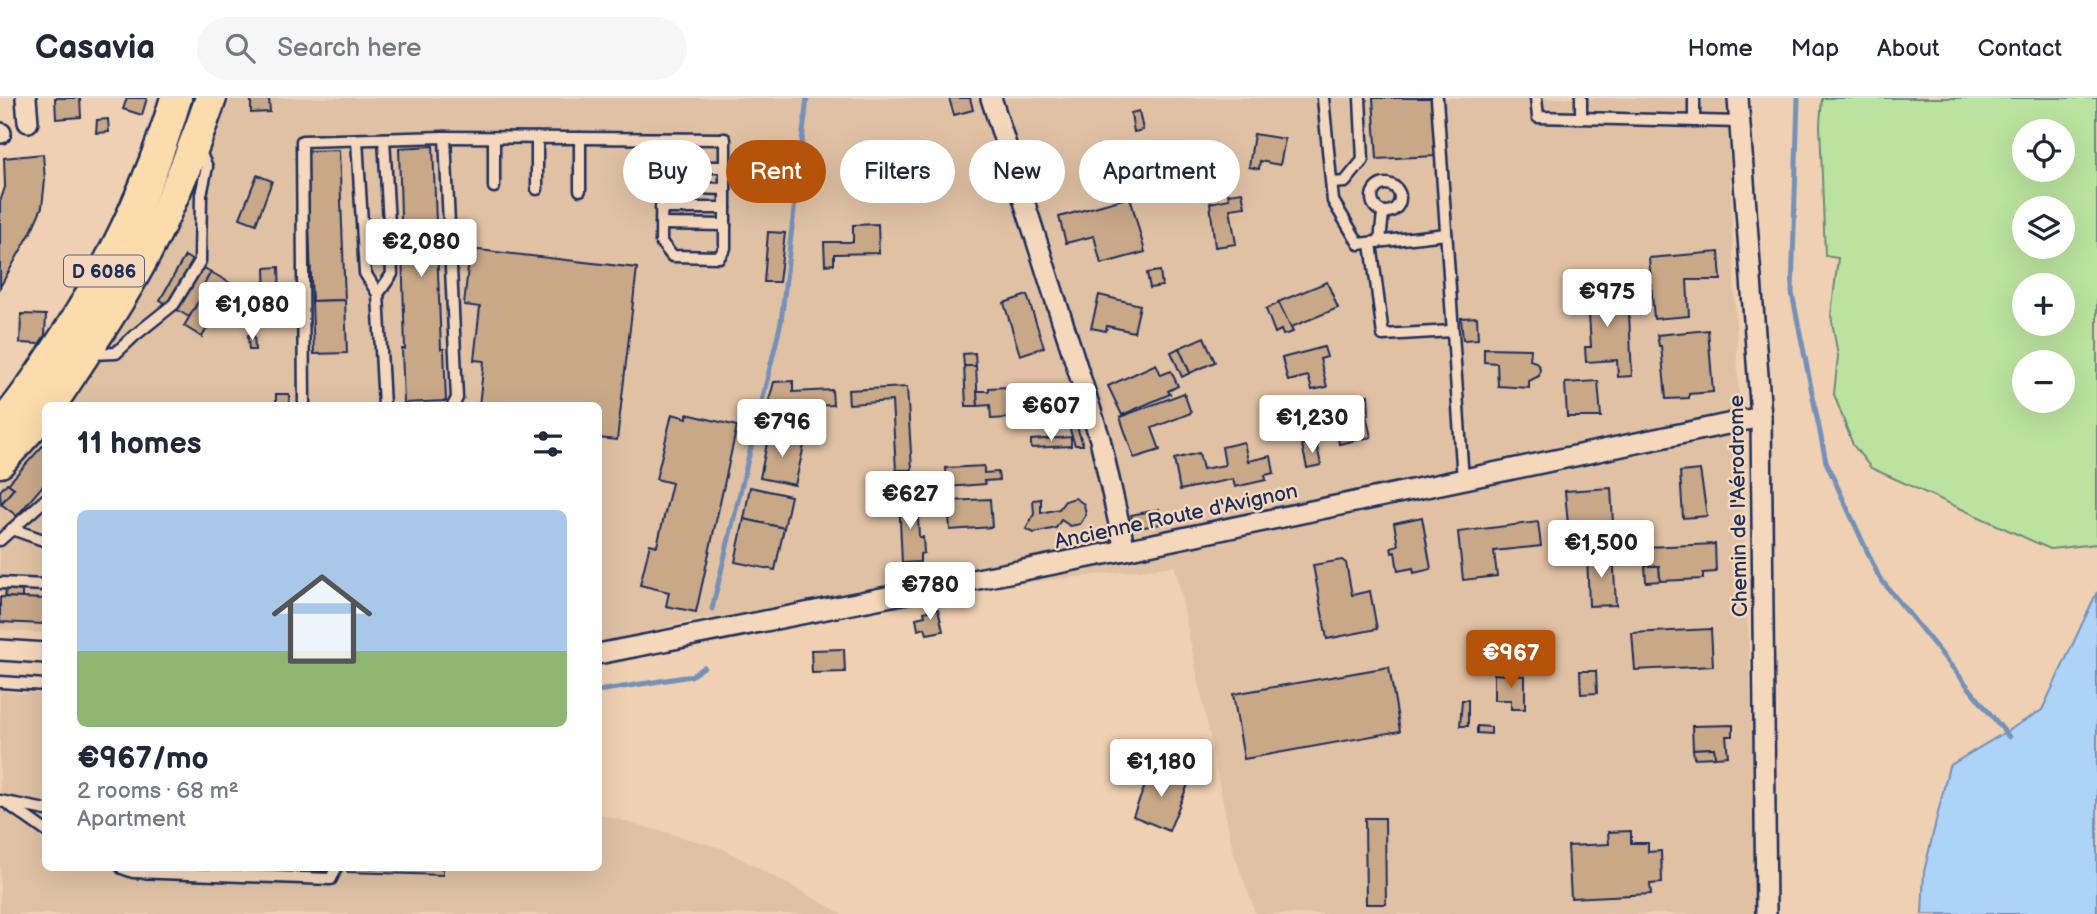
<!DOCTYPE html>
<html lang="en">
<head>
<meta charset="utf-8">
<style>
	body { margin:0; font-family:"Balsamiq Sans",sans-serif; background:#f6f6f7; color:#1f2937; height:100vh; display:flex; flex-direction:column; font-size:26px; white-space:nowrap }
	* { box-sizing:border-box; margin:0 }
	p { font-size:23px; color:#747a83 }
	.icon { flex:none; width:38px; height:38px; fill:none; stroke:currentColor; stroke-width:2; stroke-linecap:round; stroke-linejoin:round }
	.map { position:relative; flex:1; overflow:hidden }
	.details { position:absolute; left:42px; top:304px; width:560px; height:469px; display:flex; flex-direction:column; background:#fff; border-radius:10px; box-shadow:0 7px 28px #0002 }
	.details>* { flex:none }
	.hud { position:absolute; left:623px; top:42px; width:665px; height:63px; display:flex; gap:14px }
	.controls { position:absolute; left:2012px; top:21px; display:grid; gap:14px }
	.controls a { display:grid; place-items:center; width:63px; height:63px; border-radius:50%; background:#fff; box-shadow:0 7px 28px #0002; font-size:35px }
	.price { position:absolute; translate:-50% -60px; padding:0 16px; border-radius:7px; background:#fff; color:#222; font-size:23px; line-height:46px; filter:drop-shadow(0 2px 4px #0008) }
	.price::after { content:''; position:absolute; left:50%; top:42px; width:21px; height:16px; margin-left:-10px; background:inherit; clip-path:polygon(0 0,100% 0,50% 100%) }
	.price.active { background:#b45309; color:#fff }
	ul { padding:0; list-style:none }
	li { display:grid; align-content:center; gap:14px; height:371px; padding:0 35px }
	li+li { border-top:2px solid #e0e1e3 }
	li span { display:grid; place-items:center; height:217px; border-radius:10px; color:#555 }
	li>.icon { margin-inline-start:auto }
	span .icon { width:126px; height:126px; fill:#fffc; stroke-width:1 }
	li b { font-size:30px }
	h2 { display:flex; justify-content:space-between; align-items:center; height:84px; padding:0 35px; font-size:30px }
	.tag { padding:0 24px; border-radius:32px; background:#fff; box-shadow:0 7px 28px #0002; font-size:24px; line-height:63px }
	.tag.active { background:#b45309; color:#fff }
	header { display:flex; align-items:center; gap:42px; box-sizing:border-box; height:98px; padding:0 35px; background:#fff; border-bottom:2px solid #e0e1e3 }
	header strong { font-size:33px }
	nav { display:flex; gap:38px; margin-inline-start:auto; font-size:24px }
	.search { width:490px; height:63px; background:#f6f6f7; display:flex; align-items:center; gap:18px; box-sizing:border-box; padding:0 24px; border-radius:38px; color:#747a83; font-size:26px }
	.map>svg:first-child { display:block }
</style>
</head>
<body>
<header>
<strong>Casavia</strong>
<div class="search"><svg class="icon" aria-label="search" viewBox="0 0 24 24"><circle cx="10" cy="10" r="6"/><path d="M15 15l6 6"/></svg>Search here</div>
<nav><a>Home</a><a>Map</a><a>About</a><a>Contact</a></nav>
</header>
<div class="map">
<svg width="2097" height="816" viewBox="0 0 2097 816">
	<rect width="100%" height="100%" fill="#f0d0b2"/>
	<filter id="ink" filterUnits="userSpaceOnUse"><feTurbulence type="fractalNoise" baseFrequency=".0143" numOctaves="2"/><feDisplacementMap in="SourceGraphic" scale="14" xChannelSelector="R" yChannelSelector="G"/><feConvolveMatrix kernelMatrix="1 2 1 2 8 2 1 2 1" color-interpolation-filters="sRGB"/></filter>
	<g filter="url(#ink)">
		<g fill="#e0c1a4">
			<polygon points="231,0 1727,0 1754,681 1756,816 1256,816 1233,753 1175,468 695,522 599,547 598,308 55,308 162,161"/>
			<polygon points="45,321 45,535 0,532 0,383"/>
			<polygon points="0,593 45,596 46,770 598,770 599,716 721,750 843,816 0,816"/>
		</g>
		<path fill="#bbe39f" stroke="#6b897e" stroke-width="2" fill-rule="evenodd" d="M1822,0H2097V446L2050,451L1871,370L1853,347L1834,296L1838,258L1831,217L1838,160L1825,158L1820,26ZM2063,33V72H2025V33ZM2025,110H2063V149H2025ZM2063,187V226H2025V187ZM2025,264H2063V303H2025Z"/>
		<polygon fill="#add3f6" stroke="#7391b9" stroke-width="2" points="2097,494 2097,816 1922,816 1924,774 1949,668 2042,612"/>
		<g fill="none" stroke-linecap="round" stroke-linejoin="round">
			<g stroke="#7391b9" stroke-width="5">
				<polyline points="1798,0 1792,195 1826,364 1879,479 2009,639"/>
				<polyline points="712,511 781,224 807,0"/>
				<polyline points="598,593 691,578 704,569"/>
			</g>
		</g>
		<g fill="#c9a888" stroke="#1b2f5e" stroke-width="2">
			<polygon points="55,0 80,0 81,19 56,21"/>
			<polygon points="127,0 147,0 142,17 123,11"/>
			<polygon points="251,0 269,0 270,14 251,15"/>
			<polygon points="949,0 970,0 973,12 954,17"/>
			<polygon points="1373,0 1432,0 1435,58 1377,61"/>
			<polygon points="1139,13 1143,32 1134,34 1131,15"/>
			<polygon points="108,21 109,34 96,35 97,22"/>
			<polygon points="1254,36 1285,41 1280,67 1260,63 1259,71 1249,69"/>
			<polygon points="1162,47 1200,50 1198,76 1174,75 1175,70 1164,69 1164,60 1161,60"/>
			<polygon points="433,48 441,251 444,251 446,303 404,305 402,251 405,251 399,50"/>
			<polygon points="339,52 345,202 312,203 306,53"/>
			<polygon points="43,56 45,82 42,109 31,134 0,189 0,104 5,89 4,60"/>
			<polygon points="257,77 272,83 256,126 240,120"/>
			<polygon points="1242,94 1245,109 1230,111 1236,146 1215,149 1210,105 1229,101 1228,96"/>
			<polygon points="1130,99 1145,154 1101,166 1094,138 1066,145 1059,119"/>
			<polygon points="878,126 879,155 834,156 834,166 825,167 824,144 853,144 853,127"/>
			<polygon points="768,134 785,135 779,184 764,184"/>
			<polygon points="470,151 637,170 617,342 598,340 598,308 479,308 484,263 474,262 480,209 464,207"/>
			<polygon points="1719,154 1721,182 1687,182 1689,218 1654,221 1649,160"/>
			<polygon points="185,158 211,174 201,192 204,194 189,219 160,202"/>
			<polygon points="279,169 280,205 266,206 265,170"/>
			<polygon points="1160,173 1162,188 1150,190 1147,175"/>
			<polygon points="211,174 232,186 202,239 184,228 204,194 201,192"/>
			<polygon points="1327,184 1338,210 1289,230 1278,204"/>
			<polygon points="1628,195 1632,278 1618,279 1617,262 1586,264 1585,249 1591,249 1589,216 1572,217 1571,198"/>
			<polygon points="1027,197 1044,249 1020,257 1004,205"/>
			<polygon points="1099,197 1140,207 1134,234 1107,228 1106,233 1091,230"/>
			<polygon points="345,202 347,255 314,256 312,203"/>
			<polygon points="280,205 280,222 267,222 266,206"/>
			<polygon points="1279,205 1293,234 1283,237 1281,232 1275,235 1266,211"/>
			<polygon points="21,216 46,217 45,237 39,246 20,245"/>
			<polygon points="1477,219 1478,241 1463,242 1461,220"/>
			<polygon points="1708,232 1713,294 1689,296 1689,300 1666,301 1661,248 1659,248 1657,237"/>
			<polygon points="254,236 255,252 249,252 248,237"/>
			<polygon points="1204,239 1215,264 1190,275 1179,250"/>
			<polygon points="1324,249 1327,259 1320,261 1327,289 1312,292 1308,278 1288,283 1282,260"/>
			<polygon points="1179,250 1190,275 1182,279 1171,254"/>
			<polygon points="1484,250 1531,251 1530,262 1536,264 1540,270 1539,278 1529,283 1529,290 1498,288 1497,265 1484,264"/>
			<polygon points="975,255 976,268 964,268 963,256"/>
			<polygon points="1156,266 1161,277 1171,273 1178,288 1168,293 1170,296 1122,317 1108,288"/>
			<polygon points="964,268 976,268 978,308 966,308"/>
			<polygon points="793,283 793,294 832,292 833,307 767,310 774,284"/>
			<polygon points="1598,283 1601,319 1567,319 1565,285"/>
			<polygon points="1027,288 1031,319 991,321 990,307 978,308 977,293 989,293 989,290"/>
			<polygon points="907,289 912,372 896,372 892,303 849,306 848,292"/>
			<polygon points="1184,295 1191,315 1152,330 1160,352 1134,360 1120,319"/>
			<rect x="276" y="296" width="13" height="12"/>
			<polygon points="1066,296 1083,347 1075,347 1059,299"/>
			<polygon points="1368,297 1369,316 1366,317 1371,339 1339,346 1335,324 1352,320 1349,301"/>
			<polygon points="672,316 687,320 687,316 737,328 696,514 666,508 669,494 640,487 650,446 657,448 672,385 656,381"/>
			<polygon points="769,335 805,343 795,387 760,380"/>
			<polygon points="1071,339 1071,348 1031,350 1031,342"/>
			<polygon points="1316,343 1321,367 1307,370 1302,347"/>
			<polygon points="46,344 46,384 17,418 1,406 14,390 8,386"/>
			<polygon points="1244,344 1248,363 1271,358 1274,375 1265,377 1266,382 1235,389 1233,381 1180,392 1174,361 1199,355 1203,371 1225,367 1222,349"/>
			<polygon points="984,368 984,375 998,374 999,382 984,383 985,386 947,389 946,370"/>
			<polygon points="1700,372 1707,418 1683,420 1680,374"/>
			<polygon points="7,385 14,390 1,406 0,393"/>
			<polygon points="750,389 791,398 784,430 744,421"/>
			<polygon points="1611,390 1613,425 1568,427 1565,393"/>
			<polygon points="899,399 917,399 919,439 923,439 924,455 920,456 920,464 902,465"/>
			<polygon points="1075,400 1084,406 1086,417 1080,426 1070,428 1061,422 1056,430 1034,435 1026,431 1034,416 1033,402 1041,401 1041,415 1059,411 1065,403"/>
			<polygon points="990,401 992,429 950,432 948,403"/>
			<polygon points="1159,411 1162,426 1155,427 1152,413"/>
			<polygon points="1152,413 1155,427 1134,431 1131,417"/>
			<polygon points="1422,419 1431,471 1414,475 1413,470 1398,473 1395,454 1392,455 1391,449 1398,447 1394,425"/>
			<polygon points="744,421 784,430 775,472 735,464"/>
			<polygon points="1538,424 1541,448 1494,453 1497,478 1463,482 1458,434"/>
			<polygon points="1715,446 1716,474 1703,475 1703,481 1660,483 1659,468 1645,468 1644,449"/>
			<polygon points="1613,455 1616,507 1589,508 1587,456"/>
			<polygon points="1342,462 1346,465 1352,497 1370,493 1377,531 1327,541 1313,467"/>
			<polygon points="1645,468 1659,468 1660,483 1646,484"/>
			<polygon points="6,491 22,493 22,500 5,499"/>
			<polygon points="0,499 45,501 44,526 0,524"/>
			<polygon points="938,511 943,533 927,536 925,530 918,532 916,520 925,518 924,514"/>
			<polygon points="1711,531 1713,568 1635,572 1632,535"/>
			<polygon points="844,551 845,574 812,575 811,552"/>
			<polygon points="1389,569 1400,633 1244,661 1233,596"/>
			<polygon points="1580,573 1596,573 1597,595 1581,596"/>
			<polygon points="1494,576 1525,578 1525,611 1511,611 1511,602 1494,602"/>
			<polygon points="1462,602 1468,602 1468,628 1460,628"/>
			<polygon points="1733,627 1733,638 1726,638 1728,658 1715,659 1714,650 1693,651 1692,628"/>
			<polygon points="1477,628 1491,629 1491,636 1477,635"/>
			<polygon points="1714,650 1715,659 1694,660 1693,651"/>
			<polygon points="1152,670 1189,684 1169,733 1133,718"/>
			<polygon points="1365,720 1385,720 1386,806 1366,806"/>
			<polygon points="1631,733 1631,745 1648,745 1648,754 1661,753 1662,785 1650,786 1651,796 1571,800 1568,748 1609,746 1608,734"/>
			<polygon points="239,770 326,770 326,773"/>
			<polygon points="347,770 443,770 443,777 347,774"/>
		</g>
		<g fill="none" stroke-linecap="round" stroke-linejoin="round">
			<defs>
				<g id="lane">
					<polyline points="1323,0 1333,103 1359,146 1446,136"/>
					<polyline points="1437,0 1463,382"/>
					<polyline points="1536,0 1538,19 1739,24"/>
					<polyline points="1581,0 1581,20"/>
					<polyline points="1694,0 1694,23"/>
					<polyline points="445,39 725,41 725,150 719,159 672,158 661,144 662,41"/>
					<polyline points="357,42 365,175 378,196 384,308"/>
					<polyline points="661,69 725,69"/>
					<polyline points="1332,85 1345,84 1363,62 1360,0"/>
					<circle cx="1386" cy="100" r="14"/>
					<polyline points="494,89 494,40"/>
					<polyline points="661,89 725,91"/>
					<polyline points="537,91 537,40"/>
					<polyline points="580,92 580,40"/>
					<polyline points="661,110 725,110"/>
					<polyline points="661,126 725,127"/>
					<polyline points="1380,143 1383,115"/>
					<polyline points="1371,145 1383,237 1452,233"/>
					<polyline points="378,196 392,176 384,41"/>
					<polyline points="91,256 116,255 134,238 174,206 200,163 201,97 207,69 199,52"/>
					<polyline points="304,308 302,43 445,39 457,300 453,308"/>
					<polyline points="12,431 46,443"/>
					<polyline points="0,442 46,401"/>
					<polyline points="0,485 46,487"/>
					<polyline points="0,584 46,587"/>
					<polyline points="0,703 46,712"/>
					<polyline points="8,706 46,733"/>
					<polyline points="122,770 133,774 331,781 336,770"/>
				</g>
				<g id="street">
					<polyline points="26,0 28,24"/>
					<polyline points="991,0 1100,341 1125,452"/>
					<polyline points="1738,0 1761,319 1766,816"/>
					<polyline points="0,35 1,35"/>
					<polyline points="0,552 46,555"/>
					<polyline points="598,556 1125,452 1761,319"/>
				</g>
				<g id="primary">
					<path d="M50,308C88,250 129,192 159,129C179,87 196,44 211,0"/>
					<path d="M0,329C21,306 37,281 54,256C107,177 149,92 176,0"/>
					<polyline points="0,364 46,313"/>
				</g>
			</defs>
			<use href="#lane" stroke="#1b2f5e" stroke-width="15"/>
			<use href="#street" stroke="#1b2f5e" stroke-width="24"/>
			<use href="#primary" stroke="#1b2f5e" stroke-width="35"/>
			<use href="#lane" stroke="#f5d7bb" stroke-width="10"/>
			<use href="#street" stroke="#f5d7bb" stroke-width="19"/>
			<use href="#primary" stroke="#fcdcac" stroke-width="30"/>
		</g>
	</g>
	<g text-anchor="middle" stroke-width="5" stroke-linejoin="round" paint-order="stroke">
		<rect fill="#f5d7bb" stroke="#5c617a" stroke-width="2" x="64" y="157.5" width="80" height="31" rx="5"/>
		<g font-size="19" font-weight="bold" fill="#1b2f5e">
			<text x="104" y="180">D 6086</text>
		</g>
		<g font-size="21" fill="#1b2f5e" stroke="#f5d7bb">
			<text transform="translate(1738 408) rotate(-91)" y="7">Chemin de l'Aérodrome</text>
			<text transform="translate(1176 418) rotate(-12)" y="7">Ancienne Route d'Avignon</text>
		</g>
	</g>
</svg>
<div class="controls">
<a><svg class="icon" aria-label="locate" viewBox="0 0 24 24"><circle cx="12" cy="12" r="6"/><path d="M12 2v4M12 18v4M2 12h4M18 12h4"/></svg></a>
<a><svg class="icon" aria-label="layers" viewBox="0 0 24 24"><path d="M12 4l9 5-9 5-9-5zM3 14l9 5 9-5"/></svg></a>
<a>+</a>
<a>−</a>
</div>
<b class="price" style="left:421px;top:181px">€2,080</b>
<b class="price" style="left:1607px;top:231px">€975</b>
<b class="price" style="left:252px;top:244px">€1,080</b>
<b class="price" style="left:1051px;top:345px">€607</b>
<b class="price" style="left:1312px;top:357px">€1,230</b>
<b class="price" style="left:782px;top:361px">€796</b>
<b class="price" style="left:910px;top:433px">€627</b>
<b class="price" style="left:1601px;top:482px">€1,500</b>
<b class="price" style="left:930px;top:524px">€780</b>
<b class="price active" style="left:1511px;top:592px">€967</b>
<b class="price" style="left:1161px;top:701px">€1,180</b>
<div class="hud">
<a class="tag">Buy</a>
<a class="tag active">Rent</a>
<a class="tag">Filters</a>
<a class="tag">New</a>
<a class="tag">Apartment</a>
</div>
<section class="details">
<h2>11 homes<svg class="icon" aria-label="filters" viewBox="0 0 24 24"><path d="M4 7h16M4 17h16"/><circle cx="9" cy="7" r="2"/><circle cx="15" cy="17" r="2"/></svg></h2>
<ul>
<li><span style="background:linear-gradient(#a9c7e8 65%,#8fb573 0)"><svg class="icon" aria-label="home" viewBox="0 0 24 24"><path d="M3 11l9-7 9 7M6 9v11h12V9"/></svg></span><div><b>€967/mo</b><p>2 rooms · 68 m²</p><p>Apartment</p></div></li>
</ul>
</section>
</div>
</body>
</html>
